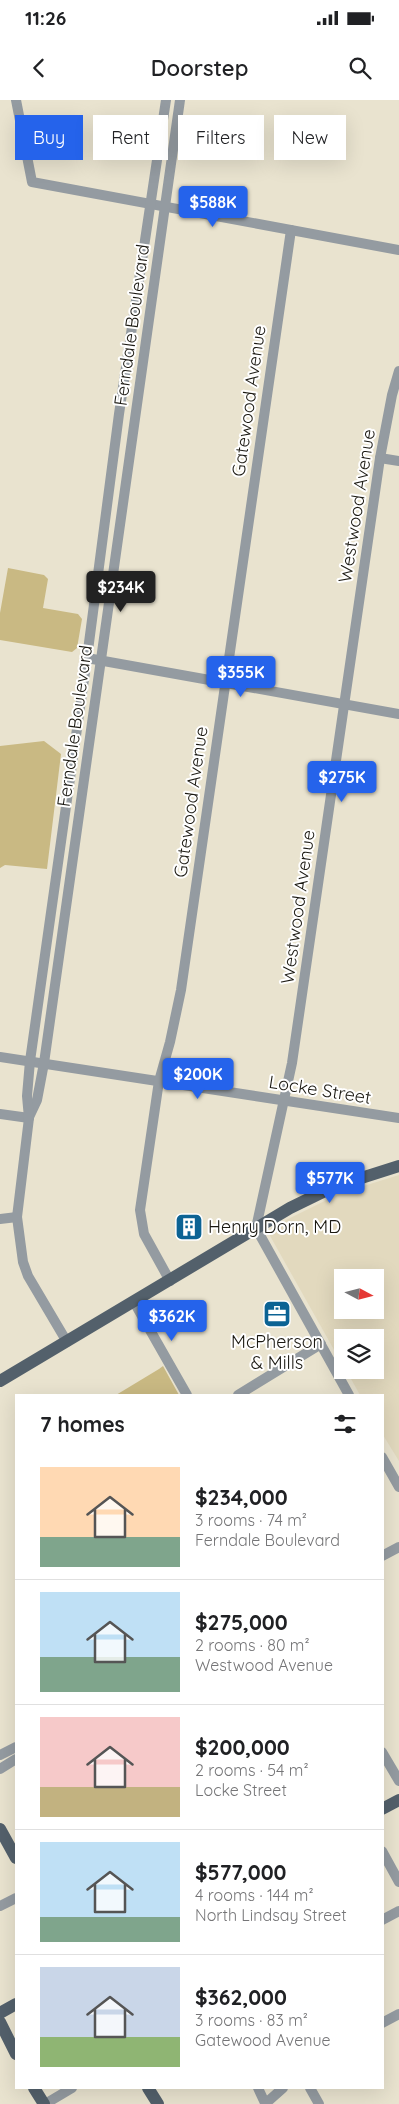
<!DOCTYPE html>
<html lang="en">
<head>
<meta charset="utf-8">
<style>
	body { margin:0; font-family:Quicksand,sans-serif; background:#f6f6f6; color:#202124; height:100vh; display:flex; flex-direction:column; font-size:19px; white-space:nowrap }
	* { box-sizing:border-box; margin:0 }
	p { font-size:16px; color:#757577 }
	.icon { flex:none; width:28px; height:28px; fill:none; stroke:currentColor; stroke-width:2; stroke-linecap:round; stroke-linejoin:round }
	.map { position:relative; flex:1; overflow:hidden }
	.sheet { position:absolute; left:15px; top:1294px; width:369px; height:695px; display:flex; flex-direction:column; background:#fff; border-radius:0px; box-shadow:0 5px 20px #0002 }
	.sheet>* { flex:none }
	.guide { position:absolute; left:15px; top:15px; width:370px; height:45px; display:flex; gap:10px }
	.needle { width:32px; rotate:97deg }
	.buttons { position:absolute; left:334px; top:1169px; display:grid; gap:10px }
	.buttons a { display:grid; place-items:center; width:50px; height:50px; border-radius:0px; background:#fff; box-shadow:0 5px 20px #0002; font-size:25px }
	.price { position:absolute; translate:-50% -42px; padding:0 11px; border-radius:5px; background:#2563eb; color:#fff; font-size:16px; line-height:32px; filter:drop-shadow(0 1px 2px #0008) }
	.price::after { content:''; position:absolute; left:50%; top:30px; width:15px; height:11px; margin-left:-8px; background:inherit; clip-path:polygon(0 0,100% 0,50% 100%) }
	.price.current { background:#222; color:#fff }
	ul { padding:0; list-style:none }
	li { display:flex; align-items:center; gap:15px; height:125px; padding:0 25px }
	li+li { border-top:1px solid #e0e0e0 }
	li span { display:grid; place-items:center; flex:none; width:140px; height:100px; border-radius:0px; color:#555 }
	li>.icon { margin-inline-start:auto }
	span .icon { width:60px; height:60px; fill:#fffc; stroke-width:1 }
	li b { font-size:21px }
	h2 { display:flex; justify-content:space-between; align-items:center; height:60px; padding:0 25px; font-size:21px }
	.pill { padding:0 18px; border-radius:0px; background:#fff; box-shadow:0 5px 20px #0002; font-size:18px; line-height:45px }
	.pill.current { background:#2563eb; color:#fff }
	.status { display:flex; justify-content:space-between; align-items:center; height:35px; padding:0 25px; background:#fff; direction:ltr }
	.status svg { height:14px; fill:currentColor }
	header { display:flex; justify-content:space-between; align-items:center; height:65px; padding:0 25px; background:#fff; font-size:22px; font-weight:600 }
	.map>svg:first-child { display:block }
</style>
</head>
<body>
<div class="status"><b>11:26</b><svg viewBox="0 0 49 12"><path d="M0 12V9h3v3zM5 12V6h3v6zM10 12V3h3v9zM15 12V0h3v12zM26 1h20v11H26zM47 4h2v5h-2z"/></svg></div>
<header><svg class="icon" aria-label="back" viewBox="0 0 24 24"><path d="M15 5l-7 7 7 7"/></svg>Doorstep<svg class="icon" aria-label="search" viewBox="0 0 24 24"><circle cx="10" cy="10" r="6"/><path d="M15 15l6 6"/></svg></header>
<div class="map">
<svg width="399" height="2004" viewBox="0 0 399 2004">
	<rect width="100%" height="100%" fill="#e9e3cf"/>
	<path fill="#e2d9be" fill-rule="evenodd" d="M399,1075V1361L383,1335L382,1295H360L346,1270H375V1238H342V1264L269,1134L270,1130L288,1119L341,1093ZM342,1178H375V1210H342Z"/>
	<g fill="#c9b983">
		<polygon points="8,468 44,475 48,479 43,508 78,514 82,519 77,548 72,552 0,540 0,513"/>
		<polygon points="44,641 61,654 47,769 5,765 0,768 0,646"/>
		<polygon points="163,1266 179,1295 116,1295 159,1269"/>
	</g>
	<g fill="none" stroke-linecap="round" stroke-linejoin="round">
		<g stroke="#949ba1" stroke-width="10">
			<polyline points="16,0 32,82 399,150"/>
			<polyline points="380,358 399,361"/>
			<polyline points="87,558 399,614"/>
			<polyline points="0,957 399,1018"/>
			<polyline points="0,1014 29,1018"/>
			<polyline points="29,1017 37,1000 44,963 180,0"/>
			<polyline points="0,1119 17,1117"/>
			<polyline points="170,1181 144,1134 140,1110 159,981 170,942 181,890 291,130"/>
			<polyline points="134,1202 187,1295"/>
			<polyline points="67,1242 28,1176 23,1162 17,1117 29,1018 27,996 30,961 87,558 119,314 166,0"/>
			<polyline points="238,1295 321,1244"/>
			<polyline points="349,1295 256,1128 292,963 380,358 392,295 399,271"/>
			<polyline points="382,1357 399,1387"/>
			<polyline points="382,1456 399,1447"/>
			<polyline points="382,1652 399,1681"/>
			<polyline points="0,1655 16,1647"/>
			<polyline points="0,1669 16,1659"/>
			<polyline points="382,1751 399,1782"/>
			<polyline points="0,1806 16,1798"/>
			<polyline points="382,1820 399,1811"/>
			<polyline points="382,1923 399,1914"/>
			<polyline points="258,1988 265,2003"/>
			<polyline points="310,1988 319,2004"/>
			<polyline points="45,2004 72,1988"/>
			<polyline points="265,2004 283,1988"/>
		</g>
		<g stroke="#53606b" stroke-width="12">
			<polyline points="0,1281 290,1108 333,1087 399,1066"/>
			<polyline points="382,1709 399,1700"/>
			<polyline points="0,1729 16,1758"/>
			<polyline points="0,1913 16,1904"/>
			<polyline points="0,1922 16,1954"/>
			<polyline points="34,1988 44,2004"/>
			<polyline points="148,1988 158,2004"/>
		</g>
	</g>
	<defs>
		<symbol id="building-square" viewBox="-11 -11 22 22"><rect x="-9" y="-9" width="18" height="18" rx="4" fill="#0c6394" stroke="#fff"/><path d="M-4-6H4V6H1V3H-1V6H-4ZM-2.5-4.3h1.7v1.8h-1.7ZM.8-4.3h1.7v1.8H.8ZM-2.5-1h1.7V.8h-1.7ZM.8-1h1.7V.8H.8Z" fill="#fff"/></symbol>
		<symbol id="office-square" viewBox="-11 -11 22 22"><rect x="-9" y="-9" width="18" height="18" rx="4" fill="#0c6394" stroke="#fff"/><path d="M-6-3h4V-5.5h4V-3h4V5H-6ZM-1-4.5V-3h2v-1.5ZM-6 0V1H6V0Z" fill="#fff"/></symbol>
	</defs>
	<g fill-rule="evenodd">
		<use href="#building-square" x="173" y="1111" width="32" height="32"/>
		<use href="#office-square" x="261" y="1198" width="32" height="32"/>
	</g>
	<g text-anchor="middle" stroke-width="4" stroke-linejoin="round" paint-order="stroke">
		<g font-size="18" fill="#1a1811" stroke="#fff">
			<text transform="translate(132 225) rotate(-82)" y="6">Ferndale Boulevard</text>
			<text transform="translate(249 301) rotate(-82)" y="6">Gatewood Avenue</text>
			<text transform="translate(357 406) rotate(-81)" y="6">Westwood Avenue</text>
			<text transform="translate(75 626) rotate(-82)" y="6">Ferndale Boulevard</text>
			<text transform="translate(191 702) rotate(-82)" y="6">Gatewood Avenue</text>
			<text transform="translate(298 807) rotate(-82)" y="6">Westwood Avenue</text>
			<text transform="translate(320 990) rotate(9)" y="6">Locke Street</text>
		</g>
		<g font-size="18" fill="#1a1811" stroke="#fff" text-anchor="start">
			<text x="208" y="1133">Henry Dorn, MD</text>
			<text x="277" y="1248" text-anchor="middle">McPherson<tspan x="277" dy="21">&amp; Mills</tspan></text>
		</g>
	</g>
</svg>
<div class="buttons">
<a><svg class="needle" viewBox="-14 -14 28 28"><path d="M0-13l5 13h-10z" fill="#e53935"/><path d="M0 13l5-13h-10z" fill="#757577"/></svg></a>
<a><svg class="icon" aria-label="layers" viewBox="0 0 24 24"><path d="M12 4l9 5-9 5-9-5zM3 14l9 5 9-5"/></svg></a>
</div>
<b class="price" style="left:213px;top:128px">$588K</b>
<b class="price current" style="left:121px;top:513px">$234K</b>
<b class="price" style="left:241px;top:598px">$355K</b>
<b class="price" style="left:342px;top:703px">$275K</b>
<b class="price" style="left:198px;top:1000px">$200K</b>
<b class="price" style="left:330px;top:1104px">$577K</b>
<b class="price" style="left:172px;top:1242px">$362K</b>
<div class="guide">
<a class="pill current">Buy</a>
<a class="pill">Rent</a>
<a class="pill">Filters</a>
<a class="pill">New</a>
</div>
<section class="sheet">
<h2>7 homes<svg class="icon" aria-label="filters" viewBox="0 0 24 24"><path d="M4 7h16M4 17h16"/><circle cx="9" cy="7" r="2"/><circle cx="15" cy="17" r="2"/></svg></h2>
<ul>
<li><span style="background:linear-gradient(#ffd9b3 70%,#7fa58c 0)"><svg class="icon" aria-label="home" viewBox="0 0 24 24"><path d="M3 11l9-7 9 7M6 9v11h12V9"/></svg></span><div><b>$234,000</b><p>3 rooms · 74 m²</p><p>Ferndale Boulevard</p></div></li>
<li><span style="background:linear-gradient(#bfe0f5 65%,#7fa58c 0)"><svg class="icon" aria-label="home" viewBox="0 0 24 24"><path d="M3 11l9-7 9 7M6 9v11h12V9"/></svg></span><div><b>$275,000</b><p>2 rooms · 80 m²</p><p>Westwood Avenue</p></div></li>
<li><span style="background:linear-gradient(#f6c9c9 70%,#c2b280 0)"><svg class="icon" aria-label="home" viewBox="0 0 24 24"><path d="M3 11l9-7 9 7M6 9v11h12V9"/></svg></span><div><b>$200,000</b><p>2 rooms · 54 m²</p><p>Locke Street</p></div></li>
<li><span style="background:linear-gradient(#bfe0f5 75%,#7fa58c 0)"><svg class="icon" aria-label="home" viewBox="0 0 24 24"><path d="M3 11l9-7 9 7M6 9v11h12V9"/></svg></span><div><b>$577,000</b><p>4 rooms · 144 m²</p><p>North Lindsay Street</p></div></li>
<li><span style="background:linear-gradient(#c9d6e8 70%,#8fb573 0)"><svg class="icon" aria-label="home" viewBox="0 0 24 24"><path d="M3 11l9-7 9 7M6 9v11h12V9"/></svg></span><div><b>$362,000</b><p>3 rooms · 83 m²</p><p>Gatewood Avenue</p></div></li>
</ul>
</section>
</div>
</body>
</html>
